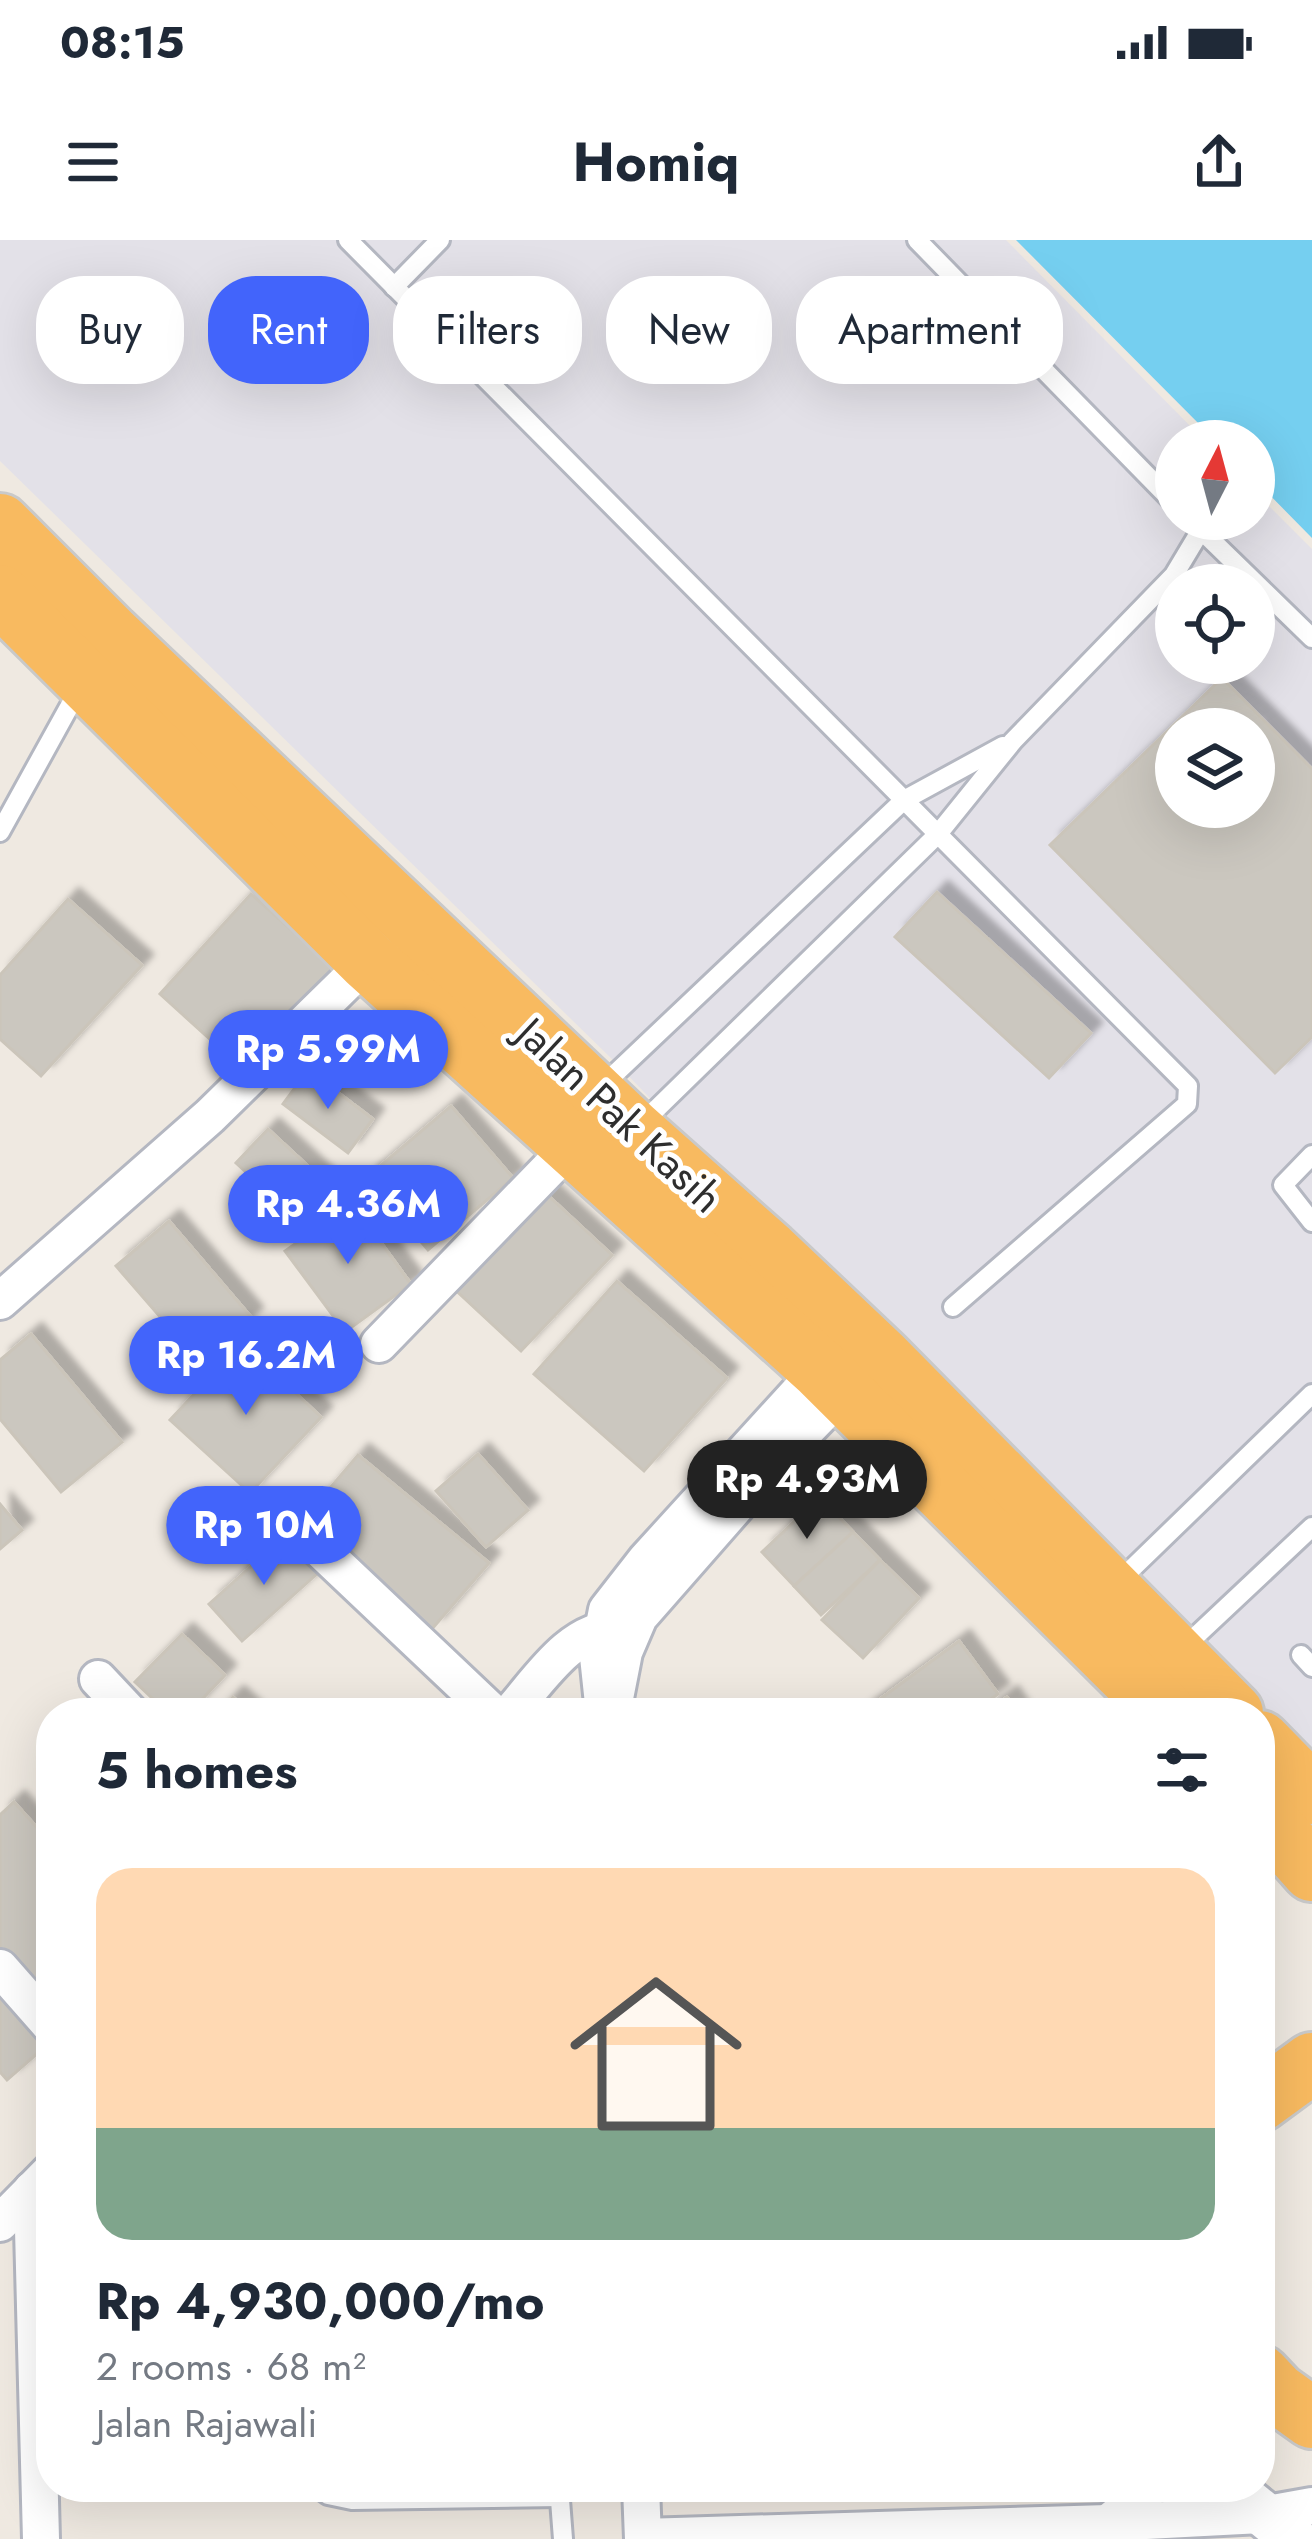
<!DOCTYPE html>
<html lang="en">
<head>
<meta charset="utf-8">
<style>
	body { margin:0; font-family:Jost,sans-serif; background:#f2f2f3; color:#1f2937; height:100vh; display:flex; flex-direction:column; font-size:45px; white-space:nowrap }
	* { box-sizing:border-box; margin:0 }
	p { font-size:39px; color:#747a83 }
	.icon { flex:none; width:66px; height:66px; fill:none; stroke:currentColor; stroke-width:2; stroke-linecap:round; stroke-linejoin:round }
	.map { position:relative; flex:1; overflow:hidden }
	.panel { position:absolute; left:36px; top:1458px; width:1239px; height:804px; display:flex; flex-direction:column; background:#fff; border-radius:48px; box-shadow:0 12px 48px #0002 }
	.panel>* { flex:none }
	.banner { position:absolute; left:36px; top:36px; width:1242px; height:108px; display:flex; gap:24px }
	.needle { width:78px; rotate:6deg }
	.tools { position:absolute; left:1155px; top:180px; display:grid; gap:24px }
	.tools a { display:grid; place-items:center; width:120px; height:120px; border-radius:50%; background:#fff; box-shadow:0 12px 48px #0002; font-size:60px }
	.price { position:absolute; translate:-50% -102px; padding:0 27px; border-radius:42px; background:#4264fb; color:#fff; font-size:39px; line-height:78px; filter:drop-shadow(0 3px 6px #0008) }
	.price::after { content:''; position:absolute; left:50%; top:72px; width:36px; height:27px; margin-left:-18px; background:inherit; clip-path:polygon(0 0,100% 0,50% 100%) }
	.price.on { background:#222; color:#fff }
	ul { padding:0; list-style:none }
	li { display:grid; align-content:center; gap:24px; height:636px; padding:0 60px }
	li+li { border-top:3px solid #e0e1e3 }
	li span { display:grid; place-items:center; height:372px; border-radius:36px; color:#555 }
	li>.icon { margin-inline-start:auto }
	span .icon { width:216px; height:216px; fill:#fffc; stroke-width:1 }
	li b { font-size:51px }
	h2 { display:flex; justify-content:space-between; align-items:center; height:144px; padding:0 60px; font-size:51px }
	.tag { padding:0 42px; border-radius:48px; background:#fff; box-shadow:0 12px 48px #0002; font-size:42px; line-height:108px }
	.tag.on { background:#4264fb; color:#fff }
	.status { display:flex; justify-content:space-between; align-items:center; height:84px; padding:0 60px; background:#fff; direction:ltr }
	.status svg { height:33px; fill:currentColor }
	header { display:flex; justify-content:space-between; align-items:center; height:156px; padding:0 60px; background:#fff; font-size:54px; font-weight:700 }
	.map>svg:first-child { display:block }
</style>
</head>
<body>
<div class="status"><b>08:15</b><svg viewBox="0 0 49 12"><path d="M0 12V9h3v3zM5 12V6h3v6zM10 12V3h3v9zM15 12V0h3v12zM26 1h20v11H26zM47 4h2v5h-2z"/></svg></div>
<header><svg class="icon" aria-label="menu" viewBox="0 0 24 24"><path d="M4 6h16M4 12h16M4 18h16"/></svg>Homiq<svg class="icon" aria-label="share" viewBox="0 0 24 24"><path d="M12 15V3M7 8l5-5 5 5M5 13v7h14v-7"/></svg></header>
<div class="map">
<svg width="1312" height="2299" viewBox="0 0 1312 2299">
	<defs>
		<filter id="shadow"><feDropShadow dx="11" dy="-11" stdDeviation="3" flood-color="#0004"/></filter>
	</defs>
	<rect width="100%" height="100%" fill="#efe9e1"/>
	<path fill="#e3e1e8" fill-rule="evenodd" d="M0,0H1006L1205,201H1176V279H1254V251L1312,309V1515L1083,1306L616,823L0,221ZM1176,345H1254V423H1176ZM1176,489H1254V567H1176Z"/>
	<polygon fill="#75cff0" points="1016,0 1312,0 1312,298 1254,239 1254,201 1216,201"/>
	<g fill="#cbc7bf" stroke="#cbc5ba" stroke-width="3" fill-rule="evenodd" filter="url(#shadow)">
		<path d="M1222,438L1312,529V797L1275,833L1050,605ZM1176,489H1254V567H1176Z"/>
		<polygon points="937,652 1091,793 1049,838 895,697"/>
		<polygon points="251,654 337,731 245,831 160,754"/>
		<polygon points="68,659 142,725 41,836 0,799 0,735"/>
		<polygon points="308,830 373,879 348,913 283,864"/>
		<polygon points="451,866 513,938 428,1010 366,938"/>
		<polygon points="268,889 336,952 304,986 236,923"/>
		<polygon points="541,949 612,1015 521,1111 450,1045"/>
		<polygon points="352,963 411,1044 345,1092 285,1011"/>
		<polygon points="169,981 252,1078 200,1123 116,1026"/>
		<polygon points="617,1041 727,1138 644,1231 534,1134"/>
		<polygon points="31,1094 122,1202 61,1252 0,1179 0,1120"/>
		<polygon points="242,1103 321,1177 250,1253 170,1180"/>
		<polygon points="478,1214 528,1270 486,1307 436,1251"/>
		<polygon points="358,1215 489,1323 432,1389 302,1281"/>
		<polygon points="820,1257 853,1292 794,1346 762,1312"/>
		<polygon points="0,1264 22,1290 0,1309"/>
		<polygon points="853,1292 880,1320 821,1375 794,1346"/>
		<polygon points="285,1296 318,1333 242,1401 209,1364"/>
		<polygon points="880,1320 919,1358 863,1418 822,1380"/>
		<polygon points="182,1394 225,1435 189,1473 168,1473 135,1442"/>
		<polygon points="959,1401 998,1454 972,1473 861,1473"/>
		<polygon points="233,1457 251,1473 218,1473"/>
		<polygon points="1007,1457 1018,1473 985,1473"/>
		<polygon points="14,1562 51,1603 51,1781 0,1724 0,1575"/>
		<polygon points="0,1753 47,1805 7,1840 0,1832"/>
	</g>
	<g fill="none" stroke-linecap="round" stroke-linejoin="round">
		<defs>
			<g id="service">
				<polyline points="348,0 1188,846 1187,864 953,1067"/>
				<polyline points="917,0 1176,265"/>
				<polyline points="394,47 440,0"/>
				<polyline points="1201,290 1312,398"/>
				<polyline points="0,592 79,449"/>
				<polyline points="601,847 904,560 1003,506"/>
				<polyline points="640,885 938,594 1013,501 1174,335 1201,290 1190,279"/>
				<polyline points="1312,915 1283,945 1312,982"/>
				<polyline points="1114,1346 1312,1154"/>
				<polyline points="1180,1411 1312,1287"/>
				<polyline points="1301,1415 1312,1427"/>
				<polyline points="317,2247 328,2255 352,2260 559,2257"/>
				<polyline points="559,2247 563,2299"/>
			</g>
			<g id="minor">
				<polyline points="0,1061 210,876 368,721"/>
				<polyline points="379,1104 572,905"/>
				<polyline points="304,1294 493,1473"/>
				<polyline points="98,1439 130,1473"/>
				<polyline points="615,1458 624,1412 639,1377 773,1224 842,1153"/>
				<path d="M510,1473C538,1442 570,1389 616,1389"/>
				<polyline points="604,1473 598,1416 607,1370 646,1320 820,1129"/>
				<polyline points="0,1728 51,1786"/>
				<polyline points="32,1950 41,2299"/>
				<polyline points="0,1983 51,1931"/>
				<polyline points="641,2247 643,2299"/>
				<polyline points="1108,2283 1152,2247"/>
				<polyline points="643,2297 1108,2283 1261,2275 1312,2266"/>
			</g>
			<polyline id="tertiary" points="1230,2247 1294,2299"/>
			<g id="trunk">
				<polyline points="0,284 110,394 634,891 769,1011 882,1118 1233,1473"/>
				<polyline points="0,355 368,721 820,1129 1166,1473"/>
				<polyline points="1260,1501 1312,1554"/>
				<polyline points="1260,1572 1312,1631"/>
				<polyline points="1260,1861 1312,1823"/>
				<polyline points="1260,2135 1277,2153 1312,2178"/>
			</g>
		</defs>
		<use href="#service" stroke="#b4b7c1" stroke-width="24"/>
		<use href="#minor" stroke="#b4b7c1" stroke-width="42"/>
		<use href="#tertiary" stroke="#b4b7c1" stroke-width="51"/>
		<use href="#trunk" stroke="#c9c9c9" stroke-width="66"/>
		<use href="#service" stroke="#fff" stroke-width="18"/>
		<use href="#minor" stroke="#fff" stroke-width="36"/>
		<use href="#tertiary" stroke="#fff" stroke-width="45"/>
		<use href="#trunk" stroke="#f8ba60" stroke-width="60"/>
	</g>
	<g text-anchor="middle" stroke-width="10" stroke-linejoin="round" paint-order="stroke">
		<g font-size="42" fill="#2e2e2e" stroke="#fff">
			<text transform="translate(620 875) rotate(43)" y="15">Jalan Pak Kasih</text>
		</g>
	</g>
</svg>
<div class="tools">
<a><svg class="needle" viewBox="-14 -14 28 28"><path d="M0-13l5 13h-10z" fill="#e53935"/><path d="M0 13l5-13h-10z" fill="#747a83"/></svg></a>
<a><svg class="icon" aria-label="locate" viewBox="0 0 24 24"><circle cx="12" cy="12" r="6"/><path d="M12 2v4M12 18v4M2 12h4M18 12h4"/></svg></a>
<a><svg class="icon" aria-label="layers" viewBox="0 0 24 24"><path d="M12 4l9 5-9 5-9-5zM3 14l9 5 9-5"/></svg></a>
</div>
<b class="price" style="left:328px;top:872px">Rp 5.99M</b>
<b class="price" style="left:348px;top:1027px">Rp 4.36M</b>
<b class="price" style="left:246px;top:1178px">Rp 16.2M</b>
<b class="price on" style="left:807px;top:1302px">Rp 4.93M</b>
<b class="price" style="left:264px;top:1348px">Rp 10M</b>
<div class="banner">
<a class="tag">Buy</a>
<a class="tag on">Rent</a>
<a class="tag">Filters</a>
<a class="tag">New</a>
<a class="tag">Apartment</a>
</div>
<section class="panel">
<h2>5 homes<svg class="icon" aria-label="filters" viewBox="0 0 24 24"><path d="M4 7h16M4 17h16"/><circle cx="9" cy="7" r="2"/><circle cx="15" cy="17" r="2"/></svg></h2>
<ul>
<li><span style="background:linear-gradient(#ffd9b3 70%,#7fa58c 0)"><svg class="icon" aria-label="home" viewBox="0 0 24 24"><path d="M3 11l9-7 9 7M6 9v11h12V9"/></svg></span><div><b>Rp 4,930,000/mo</b><p>2 rooms · 68 m²</p><p>Jalan Rajawali</p></div></li>
</ul>
</section>
</div>
</body>
</html>
